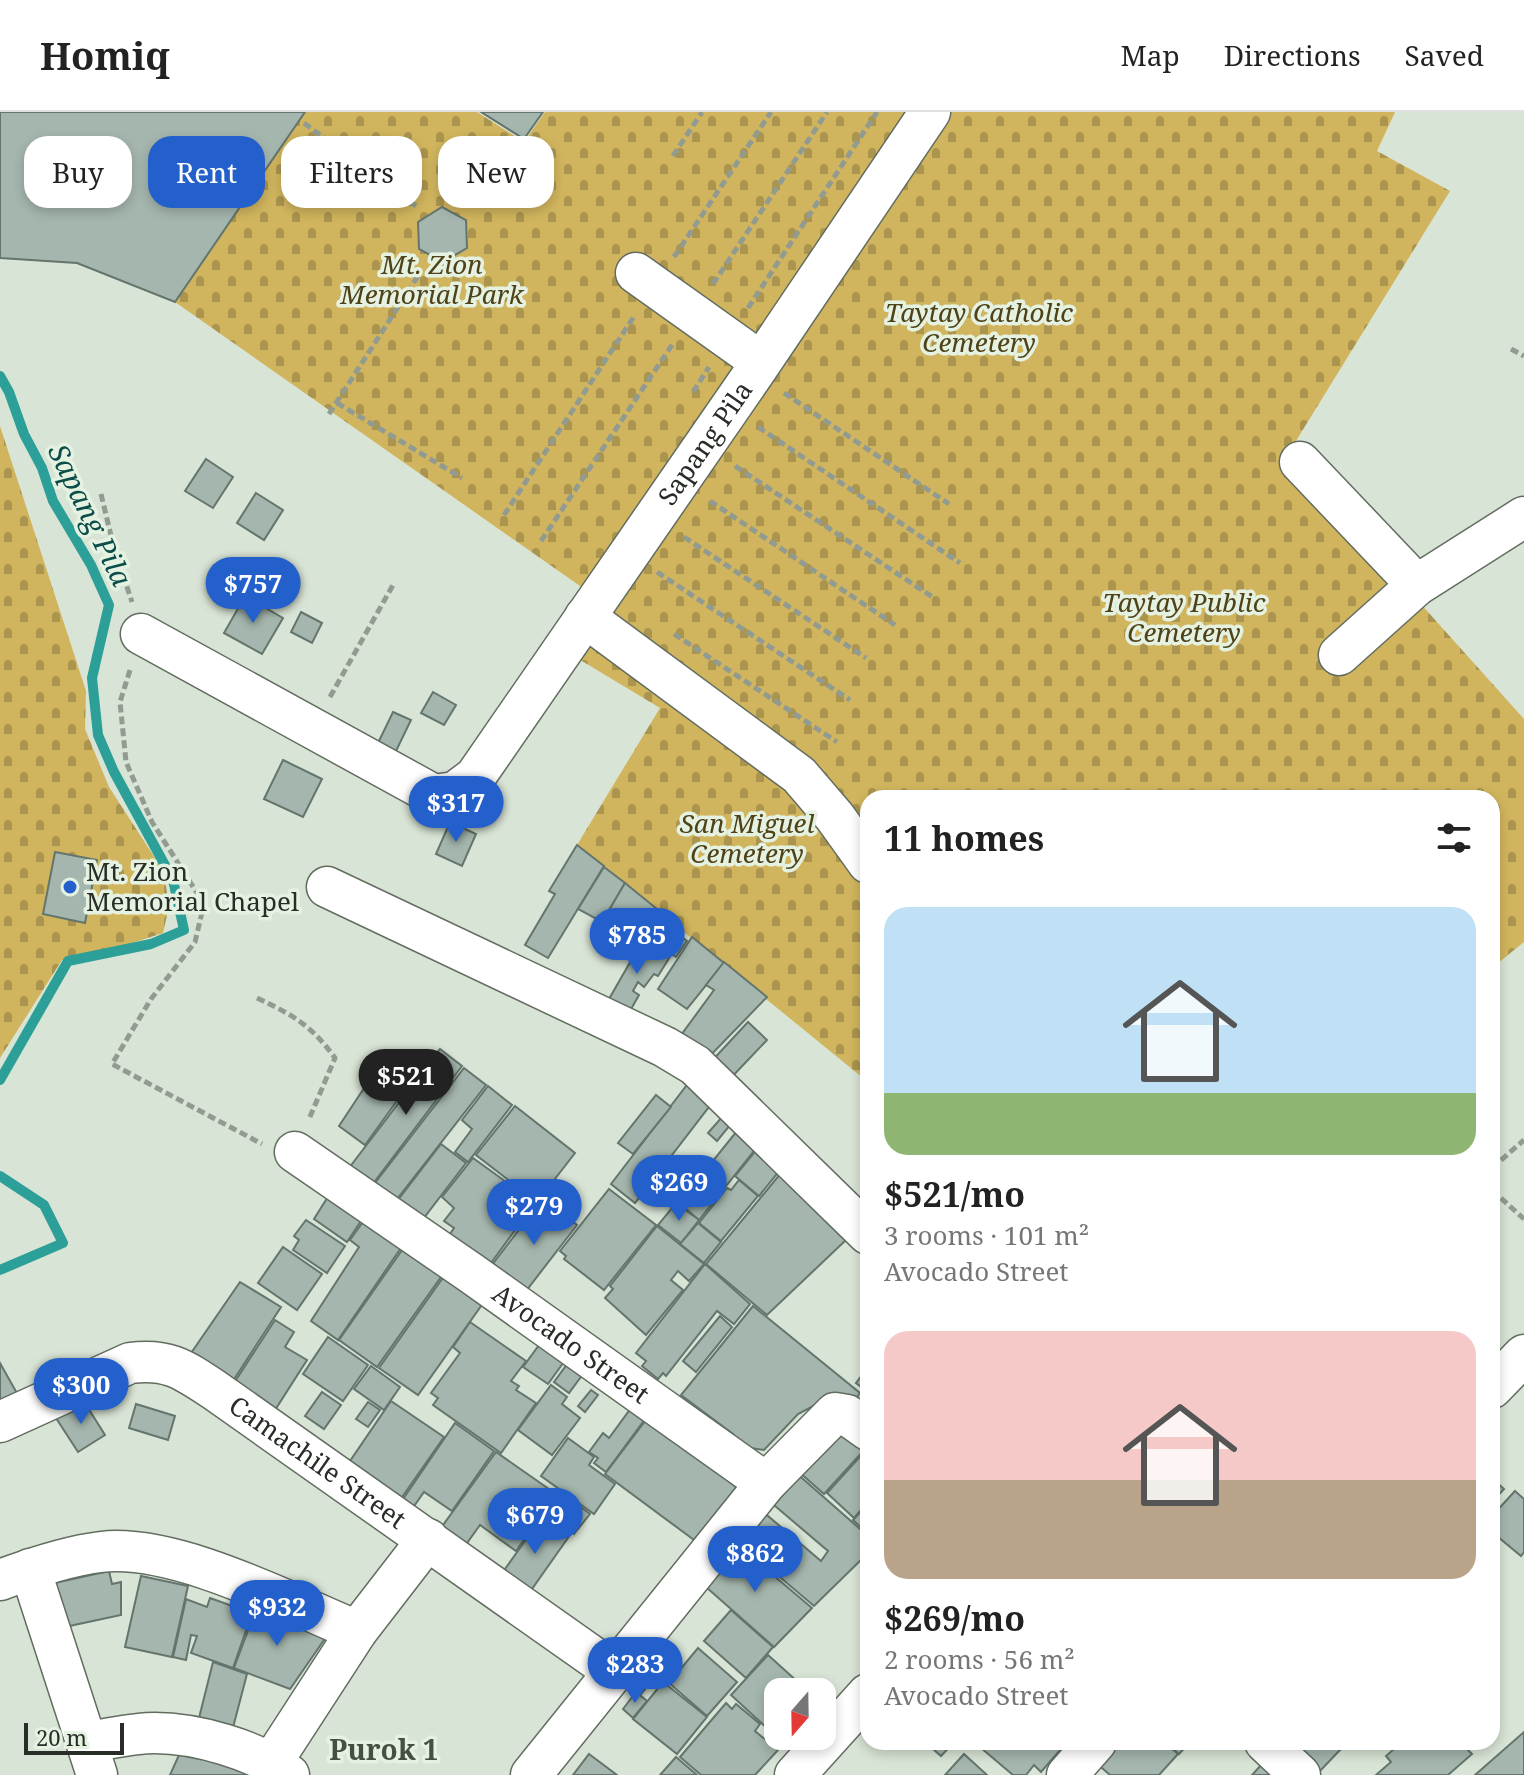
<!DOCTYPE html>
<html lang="en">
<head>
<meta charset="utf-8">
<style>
	body { margin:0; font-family:"Noto Serif",serif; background:#f6f6f6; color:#222; height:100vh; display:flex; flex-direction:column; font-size:30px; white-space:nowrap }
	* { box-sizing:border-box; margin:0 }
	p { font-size:26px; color:#767676 }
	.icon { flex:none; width:44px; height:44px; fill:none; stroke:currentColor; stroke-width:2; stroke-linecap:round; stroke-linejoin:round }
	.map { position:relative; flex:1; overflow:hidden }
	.drawer { position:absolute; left:860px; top:678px; width:640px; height:960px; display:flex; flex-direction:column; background:#fff; border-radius:24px; box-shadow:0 4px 12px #0003 }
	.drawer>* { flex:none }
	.hud { position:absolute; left:24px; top:24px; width:716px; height:72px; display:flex; gap:16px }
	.needle { width:52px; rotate:200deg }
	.buttons { position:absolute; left:764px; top:1566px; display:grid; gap:16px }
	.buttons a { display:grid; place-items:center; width:72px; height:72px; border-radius:16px; background:#fff; box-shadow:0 4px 12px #0003; font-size:40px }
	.scale { position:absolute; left:24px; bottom:20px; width:100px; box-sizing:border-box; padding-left:8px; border:4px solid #282d27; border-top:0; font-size:22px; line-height:28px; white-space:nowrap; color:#282d27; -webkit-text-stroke:6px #e5f2e2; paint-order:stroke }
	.price { position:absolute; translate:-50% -68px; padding:0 18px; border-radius:28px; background:#2360cc; color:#fff; font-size:26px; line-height:52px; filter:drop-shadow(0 2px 4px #0008) }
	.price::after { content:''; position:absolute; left:50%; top:48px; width:24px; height:18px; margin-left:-12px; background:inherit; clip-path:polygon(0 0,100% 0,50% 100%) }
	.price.active { background:#222; color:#fff }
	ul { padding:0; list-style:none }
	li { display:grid; align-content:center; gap:16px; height:424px; padding:0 24px }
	li span { display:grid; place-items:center; height:248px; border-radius:24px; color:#555 }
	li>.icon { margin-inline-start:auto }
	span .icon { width:144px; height:144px; fill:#fffc; stroke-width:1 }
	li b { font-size:34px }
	h2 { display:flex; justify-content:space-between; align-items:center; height:96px; padding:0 24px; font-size:34px }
	.pill { padding:0 28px; border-radius:24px; background:#fff; box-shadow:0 4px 12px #0003; font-size:28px; line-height:72px }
	.pill.active { background:#2360cc; color:#fff }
	header { display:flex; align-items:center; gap:48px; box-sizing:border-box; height:112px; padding:0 40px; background:#fff; border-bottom:2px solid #e0e0e0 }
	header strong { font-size:38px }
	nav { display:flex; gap:44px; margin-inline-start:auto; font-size:28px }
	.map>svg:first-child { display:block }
</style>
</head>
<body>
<header>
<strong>Homiq</strong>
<nav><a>Map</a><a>Directions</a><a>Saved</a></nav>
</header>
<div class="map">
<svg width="1524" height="1663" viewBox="0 0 1524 1663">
	<defs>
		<pattern id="cemetery-stones" width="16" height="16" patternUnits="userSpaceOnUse" patternTransform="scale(2)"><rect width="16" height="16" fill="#d1b55e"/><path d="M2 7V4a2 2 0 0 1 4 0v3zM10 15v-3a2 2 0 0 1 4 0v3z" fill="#aa944e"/></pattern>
	</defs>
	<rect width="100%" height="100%" fill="#d8e4d5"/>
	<g fill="url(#cemetery-stones)">
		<polygon points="305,0 477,0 524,30 545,0 1395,0 1377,39 1450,79 1283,350 1419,490 1524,607 1524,830 1492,856 1492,686 868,686 868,970 577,733 660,596 577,546 610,495 175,190"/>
		<polygon points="0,314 86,579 85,617 109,675 164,760 169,795 163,821 102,841 62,848 0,946"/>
	</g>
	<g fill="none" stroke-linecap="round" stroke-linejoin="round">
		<g stroke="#2b9f98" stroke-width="10">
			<polyline points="0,264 9,280 24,322 42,356 53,389 91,453 109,493 92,566 98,623 114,660 173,768 184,818 151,832 68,849 0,968"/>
			<polyline points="0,1064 44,1093 63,1131 0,1158"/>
		</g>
	</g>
	<g fill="#a4b6ad" stroke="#63756c" stroke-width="2">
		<polygon points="0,0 305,0 175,190 77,151 0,146"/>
		<polygon points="481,0 543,0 524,27"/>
		<polygon points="442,95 466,108 467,136 443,150 419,137 418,110"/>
		<polygon points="206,347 233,365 213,396 185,379"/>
		<polygon points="256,381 283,398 264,428 237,411"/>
		<polygon points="245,484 283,506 262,542 224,521"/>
		<polygon points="301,500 322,511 312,531 291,520"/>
		<polygon points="433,580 456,593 444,613 421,601"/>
		<polygon points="393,600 411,608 396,639 378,631"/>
		<polygon points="283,648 322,667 303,705 264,687"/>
		<polygon points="450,710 476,722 462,754 436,742"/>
		<polygon points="577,733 604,754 548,846 525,833 555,782 549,779"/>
		<polygon points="55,740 97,748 85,811 43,802"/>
		<polygon points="604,755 625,771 602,810 578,797"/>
		<polygon points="625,771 657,797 639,831 616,820 619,813 604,807"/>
		<polygon points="679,823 687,829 676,845 668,840"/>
		<polygon points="692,825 724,851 687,897 658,877"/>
		<polygon points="644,826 671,843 658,864 654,862 644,875 638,870 633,879 639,883 626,906 605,894"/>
		<polygon points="724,850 767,885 705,949 676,930 714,878 706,873"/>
		<polygon points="748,910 767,928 727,970 708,953"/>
		<polygon points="440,937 462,954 372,1073 349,1056"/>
		<polygon points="384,946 412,968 365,1033 339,1014"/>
		<polygon points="464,956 486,973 397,1087 375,1071"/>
		<polygon points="693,965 715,987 635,1091 611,1072"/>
		<polygon points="488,974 512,993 468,1050 455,1040 472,1017 462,1008"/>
		<polygon points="656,983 671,995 633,1042 618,1031"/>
		<polygon points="515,994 575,1041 537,1090 476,1043"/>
		<polygon points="722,1005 731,1012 717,1029 708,1021"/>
		<polygon points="741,1014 761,1030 699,1108 679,1091"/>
		<polygon points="762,1031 784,1053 759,1084 735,1064"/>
		<polygon points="441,1032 466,1051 423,1107 398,1088"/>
		<polygon points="473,1046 535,1091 488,1155 448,1125 454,1116 444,1109 454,1096 442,1085"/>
		<polygon points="781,1061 846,1128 767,1203 706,1152"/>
		<polygon points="739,1068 758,1084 721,1129 699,1111 727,1076 731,1078"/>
		<polygon points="609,1077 656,1113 604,1178 564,1147 566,1144 560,1139"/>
		<polygon points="329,1083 365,1103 347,1130 314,1107"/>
		<polygon points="676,1091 699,1108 681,1131 658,1113"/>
		<polygon points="555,1096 577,1113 526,1179 492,1153 534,1098 546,1107"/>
		<polygon points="368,1103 405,1130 338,1228 311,1209 359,1135 350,1128"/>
		<polygon points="306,1108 345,1134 327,1161 293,1138 299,1128 294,1124"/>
		<polygon points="698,1111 721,1130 704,1151 680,1132"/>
		<polygon points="657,1114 704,1152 689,1169 678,1159 671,1168 683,1178 646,1223 605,1186 613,1177 610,1174"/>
		<polygon points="407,1131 446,1158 377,1255 339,1228"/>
		<polygon points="283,1135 322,1162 297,1198 258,1171"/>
		<polygon points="705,1152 750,1192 734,1212 717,1199 666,1264 663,1261 658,1267 642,1254 646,1249 636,1241"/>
		<polygon points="447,1160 486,1187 418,1283 379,1256"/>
		<polygon points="240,1170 281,1195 229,1275 187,1247"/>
		<polygon points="753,1194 860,1281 852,1292 830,1285 798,1302 764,1338 744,1335 731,1325 733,1322 681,1283"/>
		<polygon points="720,1204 732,1215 696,1260 683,1249"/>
		<polygon points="275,1208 294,1220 285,1235 307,1248 275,1298 234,1271"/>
		<polygon points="470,1210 526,1249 511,1269 519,1274 516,1278 536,1291 501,1341 433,1293 438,1286 431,1281 460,1241 453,1235"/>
		<polygon points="328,1225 368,1253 343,1289 303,1262"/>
		<polygon points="542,1229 566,1247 548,1272 523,1255"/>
		<polygon points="0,1251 18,1283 0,1293"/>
		<polygon points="568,1251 583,1262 569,1281 554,1270"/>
		<polygon points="371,1254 400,1275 384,1298 354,1277"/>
		<polygon points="868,1255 868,1280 856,1271"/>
		<polygon points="551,1273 567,1285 562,1292 580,1306 552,1343 518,1318"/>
		<polygon points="591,1278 598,1283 585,1300 578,1294"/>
		<polygon points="322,1280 341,1293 324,1317 305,1304"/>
		<polygon points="83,1288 105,1323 78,1340 56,1306"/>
		<polygon points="391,1289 444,1325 400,1388 381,1375 383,1372 350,1349"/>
		<polygon points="368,1290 380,1298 368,1315 356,1307"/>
		<polygon points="136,1292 175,1304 168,1328 129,1316"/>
		<polygon points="634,1292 648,1303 606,1360 594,1351 598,1346 589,1340 603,1321 609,1326"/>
		<polygon points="649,1304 724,1354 736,1376 694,1428 605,1362"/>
		<polygon points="455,1311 494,1339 452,1399 424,1380 410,1400 399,1393"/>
		<polygon points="842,1317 866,1336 824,1382 798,1359"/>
		<polygon points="568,1326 594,1345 589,1353 615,1372 594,1402 541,1364"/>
		<polygon points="867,1337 868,1390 854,1406 827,1381"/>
		<polygon points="496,1340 556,1382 516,1439 480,1413 462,1438 438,1420"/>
		<polygon points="794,1359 868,1424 868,1441 814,1494 736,1428 761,1398 821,1449 828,1439 768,1388"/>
		<polygon points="1492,1366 1504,1377 1492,1390"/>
		<polygon points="1515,1379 1524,1387 1524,1440 1521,1444 1492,1420 1492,1404"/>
		<polygon points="562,1381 590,1402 574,1422 546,1402"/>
		<polygon points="868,1392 868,1422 853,1408"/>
		<polygon points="543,1404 570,1423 527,1484 500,1464"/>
		<polygon points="733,1429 812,1496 774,1535 698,1468"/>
		<polygon points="109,1459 112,1472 121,1470 121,1503 60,1516 50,1472"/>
		<polygon points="141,1464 188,1474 172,1545 125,1535"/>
		<polygon points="210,1486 252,1501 233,1556 191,1541 197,1524 191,1523 186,1548 173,1545 186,1487 207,1495"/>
		<polygon points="258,1492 322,1521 324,1528 290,1577 234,1556"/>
		<polygon points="731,1498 773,1535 746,1566 704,1529"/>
		<polygon points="698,1536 737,1570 707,1604 669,1571"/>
		<polygon points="768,1543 809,1580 778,1580 778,1624 786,1624 781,1629 731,1583"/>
		<polygon points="213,1550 247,1562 230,1627 196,1618"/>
		<polygon points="633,1552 653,1567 641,1582 621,1567"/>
		<polygon points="663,1570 707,1605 677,1642 633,1607"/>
		<polygon points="636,1580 647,1589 633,1606 623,1597"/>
		<polygon points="726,1591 732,1597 736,1592 760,1612 755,1619 778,1638 755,1663 701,1663 680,1645"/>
		<polygon points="1524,1620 1524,1663 1475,1663"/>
		<polygon points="925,1630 954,1630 941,1644"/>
		<polygon points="974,1630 1067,1630 1041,1660 1034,1653 1026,1663 1013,1663"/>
		<polygon points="1110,1630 1164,1630 1178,1642 1159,1663 1110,1663 1094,1649"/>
		<polygon points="1165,1630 1190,1630 1179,1642"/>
		<polygon points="1291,1630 1332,1630 1340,1638 1319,1660"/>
		<polygon points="1402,1630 1460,1630 1472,1642 1448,1663 1376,1663 1391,1650 1386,1644"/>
		<polygon points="183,1634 251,1663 170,1663"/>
		<polygon points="589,1642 617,1663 573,1663"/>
		<polygon points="964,1642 987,1663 945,1663"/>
		<polygon points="676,1645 697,1663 660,1663"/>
		<polygon points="1263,1651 1276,1663 1252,1663"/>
	</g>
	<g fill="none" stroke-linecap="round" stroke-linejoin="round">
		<defs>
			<g id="minor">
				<polyline points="636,161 761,250"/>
				<polyline points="1300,350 1417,473"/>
				<polyline points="585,505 799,663 835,705 868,751"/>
				<path id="s1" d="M141,522L434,683L455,680L475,665L754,261L930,0"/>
				<polyline points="1339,543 1417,473 1524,405"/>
				<polyline points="327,775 665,935 695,953 868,1122"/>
				<path id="s2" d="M295,1040L471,1161L766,1371"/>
				<polyline points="1492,1276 1524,1243"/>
				<path id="s3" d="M0,1310L130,1251C167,1246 183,1257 213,1277L613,1559"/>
				<polyline points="30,1457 97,1663"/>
				<path d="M0,1468C32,1456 67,1444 101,1440C174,1431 289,1491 357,1519"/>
				<path d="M87,1630C109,1627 132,1621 155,1621C196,1621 256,1638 289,1663"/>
				<polyline points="1265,1630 1300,1663"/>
				<polyline points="272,1650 357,1519 428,1427"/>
				<polyline points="531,1663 766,1371 835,1301 847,1303 868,1318"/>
				<polyline points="795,1663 868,1582"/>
				<polyline points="1067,1663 1096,1630"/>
			</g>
		</defs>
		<use href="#minor" stroke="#626d60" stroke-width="43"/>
		<g stroke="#929b90" stroke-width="5" stroke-dasharray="8 4" stroke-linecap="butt">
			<polyline points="304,11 416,94"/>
			<polyline points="673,44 702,0"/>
			<polyline points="674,145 771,0"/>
			<polyline points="713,172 827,0"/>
			<polyline points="748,196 877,0"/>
			<polyline points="1511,237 1524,244"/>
			<polyline points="693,280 709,255"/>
			<polyline points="784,281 949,392"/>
			<polyline points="337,291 462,366"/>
			<polyline points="329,302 418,164"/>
			<polyline points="758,315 960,451"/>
			<polyline points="735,354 934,486"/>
			<polyline points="101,382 114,436 132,490"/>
			<polyline points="710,389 895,513"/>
			<polyline points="504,403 635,203"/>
			<polyline points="684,425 866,546"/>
			<polyline points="541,429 674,230"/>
			<polyline points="657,460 850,588"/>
			<polyline points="674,522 837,630"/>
			<polyline points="130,558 120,590 126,650 152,710 204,792 195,830 151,887 112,952 262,1032"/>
			<polyline points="330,585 393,473"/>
			<path d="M257,886C293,903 311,913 335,946L309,1007"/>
			<polyline points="1492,1056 1524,1028"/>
			<polyline points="1492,1078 1524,1107"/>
		</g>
		<use href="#minor" stroke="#fff" stroke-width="40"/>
	</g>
	<circle fill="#2360cc" stroke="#e5f2e2" stroke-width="3" cx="70" cy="775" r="8"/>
	<g text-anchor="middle" stroke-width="7" stroke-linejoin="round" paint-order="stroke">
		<g font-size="26" font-style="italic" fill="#4f4218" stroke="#e5f2e2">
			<text x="432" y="162">Mt. Zion<tspan x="432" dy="30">Memorial Park</tspan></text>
			<text x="979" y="210">Taytay Catholic<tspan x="979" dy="30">Cemetery</tspan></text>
			<text x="1184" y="500">Taytay Public<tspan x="1184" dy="30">Cemetery</tspan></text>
			<text x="747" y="721">San Miguel<tspan x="747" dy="30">Cemetery</tspan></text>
		</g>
		<g font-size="26" fill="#282d27" stroke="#e5f2e2">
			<text dy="9" stroke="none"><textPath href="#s1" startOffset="786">Sapang Pila</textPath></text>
			<text dy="9" stroke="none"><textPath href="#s2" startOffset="336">Avocado Street</textPath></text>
			<text dy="9" stroke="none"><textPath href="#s3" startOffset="360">Camachile Street</textPath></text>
		</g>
		<g font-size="26" fill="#282d27" stroke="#e5f2e2" text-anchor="start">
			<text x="86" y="769">Mt. Zion<tspan x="86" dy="30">Memorial Chapel</tspan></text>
		</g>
		<g font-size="28" font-style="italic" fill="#0a4d49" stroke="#e5f2e2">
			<text transform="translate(90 403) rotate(64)" y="10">Sapang Pila</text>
		</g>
		<g font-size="28" font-weight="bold" fill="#455043" stroke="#e5f2e2">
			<text x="384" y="1648">Purok 1</text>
		</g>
	</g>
</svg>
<div class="buttons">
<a><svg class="needle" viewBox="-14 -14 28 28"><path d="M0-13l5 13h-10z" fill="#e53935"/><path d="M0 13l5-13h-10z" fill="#767676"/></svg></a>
</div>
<div class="scale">20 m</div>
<b class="price" style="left:253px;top:513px">$757</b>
<b class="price" style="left:456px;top:732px">$317</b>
<b class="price" style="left:637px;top:864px">$785</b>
<b class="price active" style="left:406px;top:1005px">$521</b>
<b class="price" style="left:679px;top:1111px">$269</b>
<b class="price" style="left:534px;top:1135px">$279</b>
<b class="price" style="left:81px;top:1314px">$300</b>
<b class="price" style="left:535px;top:1444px">$679</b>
<b class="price" style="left:755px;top:1482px">$862</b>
<b class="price" style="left:277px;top:1536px">$932</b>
<b class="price" style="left:635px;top:1593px">$283</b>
<div class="hud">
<a class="pill">Buy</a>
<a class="pill active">Rent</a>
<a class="pill">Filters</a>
<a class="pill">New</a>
</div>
<section class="drawer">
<h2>11 homes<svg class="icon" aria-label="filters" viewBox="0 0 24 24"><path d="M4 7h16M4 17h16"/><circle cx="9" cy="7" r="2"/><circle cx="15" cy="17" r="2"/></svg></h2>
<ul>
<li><span style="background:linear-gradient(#bfe0f5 75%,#8fb573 0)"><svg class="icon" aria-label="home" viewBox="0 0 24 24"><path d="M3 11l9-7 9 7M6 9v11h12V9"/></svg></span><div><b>$521/mo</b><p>3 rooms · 101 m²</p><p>Avocado Street</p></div></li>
<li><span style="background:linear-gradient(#f6c9c9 60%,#b9a48a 0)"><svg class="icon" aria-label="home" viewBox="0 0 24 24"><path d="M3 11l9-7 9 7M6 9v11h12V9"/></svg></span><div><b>$269/mo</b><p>2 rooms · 56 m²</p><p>Avocado Street</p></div></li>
</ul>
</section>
</div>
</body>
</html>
